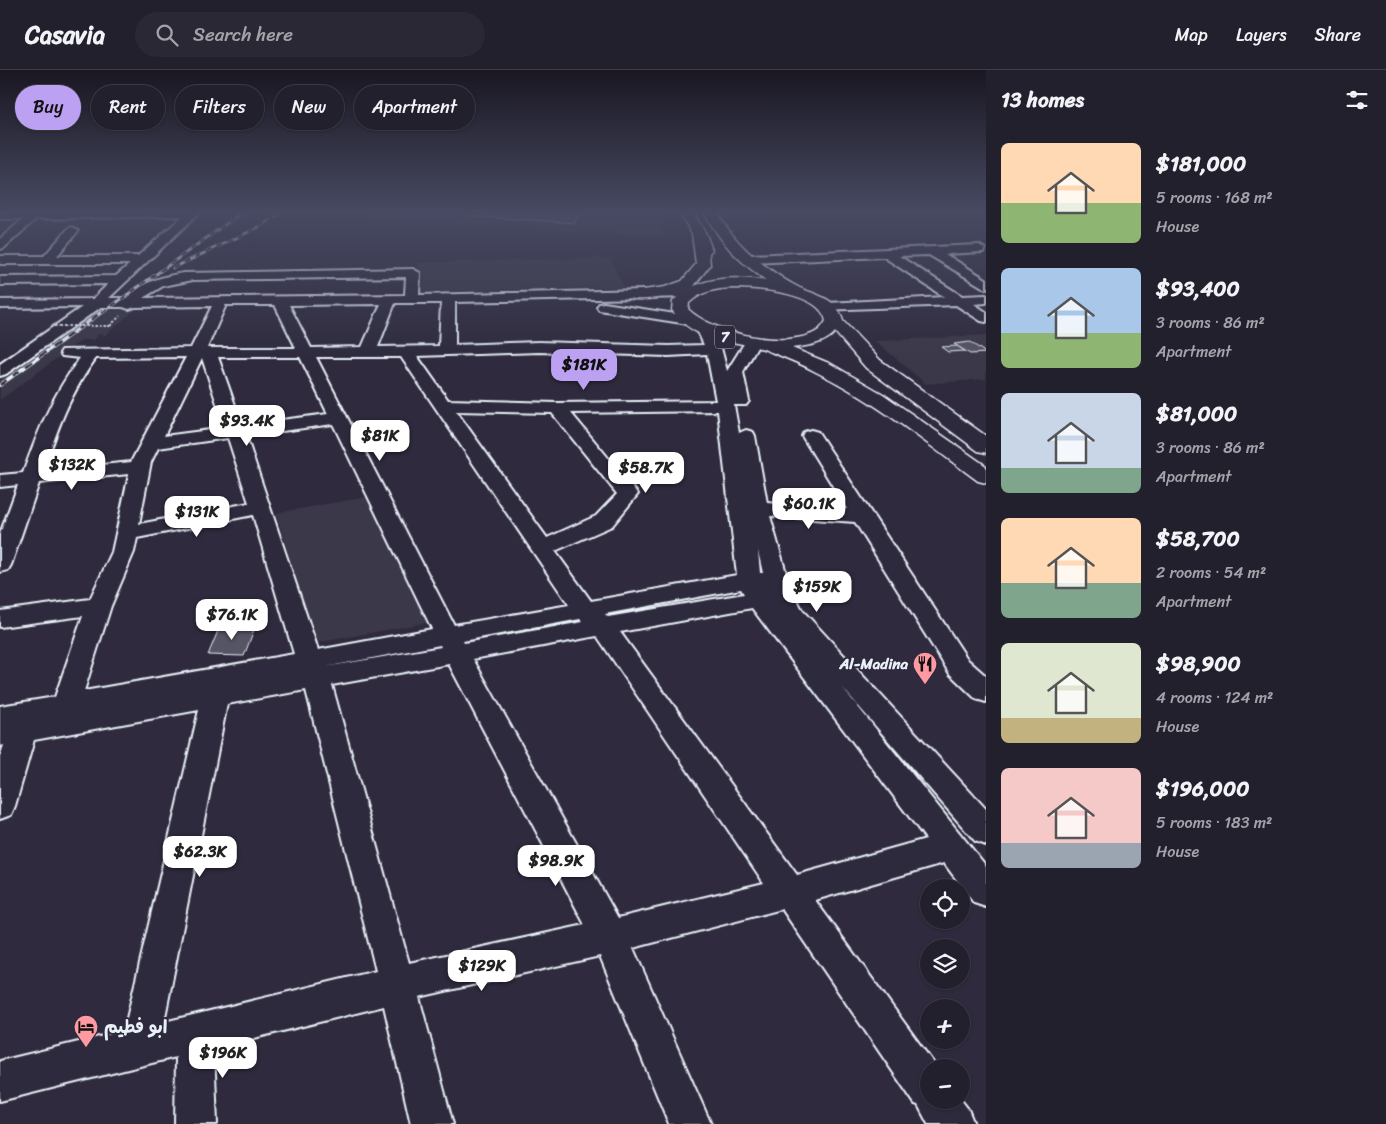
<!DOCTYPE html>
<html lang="en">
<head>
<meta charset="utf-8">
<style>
	body { margin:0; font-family:Sriracha,"Playpen Sans Arabic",sans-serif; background:#2b2836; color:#f1f3f6; height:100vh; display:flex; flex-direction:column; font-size:19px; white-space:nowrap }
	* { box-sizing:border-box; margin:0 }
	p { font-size:16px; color:#a3a3aa }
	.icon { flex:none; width:28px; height:28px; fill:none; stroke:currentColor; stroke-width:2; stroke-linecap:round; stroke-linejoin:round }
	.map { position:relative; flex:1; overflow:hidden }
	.drawer { display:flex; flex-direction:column; background:#23202e; width:400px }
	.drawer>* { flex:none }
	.top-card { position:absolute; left:15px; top:15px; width:475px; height:45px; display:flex; gap:10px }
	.controls { position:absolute; left:920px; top:809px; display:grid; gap:10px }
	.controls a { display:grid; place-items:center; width:50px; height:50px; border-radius:50%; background:#23202e; box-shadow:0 1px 4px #0004,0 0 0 1px #403e4a; font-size:25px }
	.price { position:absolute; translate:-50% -42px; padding:0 11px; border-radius:10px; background:#fff; color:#222; font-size:16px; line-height:32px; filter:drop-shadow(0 1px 2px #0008) }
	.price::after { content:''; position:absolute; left:50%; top:30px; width:15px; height:11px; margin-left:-8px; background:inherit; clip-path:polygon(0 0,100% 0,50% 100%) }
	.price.on { background:#bca0f2; color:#111 }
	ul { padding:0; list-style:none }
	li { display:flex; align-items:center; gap:15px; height:125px; padding:0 15px }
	li span { display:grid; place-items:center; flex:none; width:140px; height:100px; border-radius:8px; color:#555 }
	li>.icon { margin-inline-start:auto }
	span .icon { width:60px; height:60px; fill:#fffc; stroke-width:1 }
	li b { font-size:21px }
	h2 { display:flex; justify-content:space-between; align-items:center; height:60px; padding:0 15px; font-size:21px }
	.pill { padding:0 18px; border-radius:22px; background:#23202e; box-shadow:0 1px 4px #0004,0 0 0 1px #403e4a; font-size:18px; line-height:45px }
	.pill.on { background:#bca0f2; color:#111 }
	header { display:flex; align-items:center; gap:30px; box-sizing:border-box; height:70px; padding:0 25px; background:#23202e; border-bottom:1px solid #403e4a }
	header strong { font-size:24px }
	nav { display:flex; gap:28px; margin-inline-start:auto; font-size:18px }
	.search { width:350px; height:45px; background:#2b2836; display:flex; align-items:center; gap:12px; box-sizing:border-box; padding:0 18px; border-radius:28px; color:#a3a3aa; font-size:19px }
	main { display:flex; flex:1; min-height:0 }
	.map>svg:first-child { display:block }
</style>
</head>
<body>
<header>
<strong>Casavia</strong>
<div class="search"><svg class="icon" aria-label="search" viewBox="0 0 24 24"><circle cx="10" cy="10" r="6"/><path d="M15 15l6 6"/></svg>Search here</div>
<nav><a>Map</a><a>Layers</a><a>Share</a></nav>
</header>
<main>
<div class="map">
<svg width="986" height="1054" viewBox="0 0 986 1054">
	<rect width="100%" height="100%" fill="#2f2a3d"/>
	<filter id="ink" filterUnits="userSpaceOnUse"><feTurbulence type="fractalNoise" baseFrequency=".02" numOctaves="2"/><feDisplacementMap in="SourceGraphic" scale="10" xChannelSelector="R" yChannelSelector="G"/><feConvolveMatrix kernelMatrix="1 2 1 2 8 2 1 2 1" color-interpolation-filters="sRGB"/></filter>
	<g filter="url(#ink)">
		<g fill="#3b3749">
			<polygon points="338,141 655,141 666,167 422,152"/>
			<polygon points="610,188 624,217 419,222 418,193"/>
			<polygon points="95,240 135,240 105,265 99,264 94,270 82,270 0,330 0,309"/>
			<polygon points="986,265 986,309 926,314 875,271"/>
			<polygon points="366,427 430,552 316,573 276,443"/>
		</g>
		<g fill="#575565" stroke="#e8f1f8">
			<polygon points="473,141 579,141 575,153 469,146"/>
			<polygon points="970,272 986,283 970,284 954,274"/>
			<polygon points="957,276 965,281 948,282 941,277"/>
			<polygon points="220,556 255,557 244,586 208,585"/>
		</g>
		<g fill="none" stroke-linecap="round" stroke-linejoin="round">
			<defs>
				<g id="minor">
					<path d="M92,141H201L109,228H127C142,212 163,206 184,203L413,199L420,203L419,225L690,219L697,223L690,227L455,232V275L539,272L668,276L704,275L697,260L699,257H709L720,274L727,301L747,269H757L760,272L743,302L749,331L746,335H734L739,363L746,360L753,362L755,366L767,433L847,439L802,366L804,362L811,360L818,362L968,590L986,606V632L976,629L950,604L855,452L770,446L788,510L802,540L986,739V775L975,771L842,617L986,796V837L974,833L944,793L815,830L937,998H929V1030H961L968,1039L974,1054H928L918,1035L915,1034L782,839L633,878L711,1054H669L600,886L419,927L453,1054H411L384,936L214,978L217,1054H175L176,987L0,1031V991L124,961L199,640L34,670L15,736L11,745L0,749V687L4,675L0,676V636L55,627L83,546L0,557V541L90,529L112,482L129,404L39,413L11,495L8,500L0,502V464L18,415L0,417V405L23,403C39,359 52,326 80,288L62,286L60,283L62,280L191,278L212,236L135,237L129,239L123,237H101L6,304L0,306V294L82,237L0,238V230L93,229L108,214L0,215V207L116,206L130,194H0V186H44L68,159L72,157L78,161L57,186H138L183,146L36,149L4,178L0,179V169L23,149H0V143ZM406,207L405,225L143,228L163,216L193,210ZM395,233H441L439,276L378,277ZM381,234L362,277L311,278L289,235ZM224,235H275L296,278H207L225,237ZM539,282L668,286L707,284L716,331L557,333L448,330L417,286ZM186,287L131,392L43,401C58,358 69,325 96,288ZM218,287H300L328,344L242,355ZM316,287H401L569,535L454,555ZM202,288L225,358L164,366ZM456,341L552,343L617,424L596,446L547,468ZM718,341L737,505L591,531L555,481L612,456L638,424L571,343ZM333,354L432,559L318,580L246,366ZM228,368L249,433L139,454L151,392L158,378ZM253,445L294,584L84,621L111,536L134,482L137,468ZM758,481L763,503H760ZM741,519L744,524L608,547L605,544ZM752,538L926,769L797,805L620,562ZM580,549L583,552L464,573L463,571ZM597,566L764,813L618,848L473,589ZM440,575L441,577L325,597ZM449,594L585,855L409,893L332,615ZM306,620L376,901L164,952L227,634Z"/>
					<polygon points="979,175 985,179 983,182 945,184 986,209 986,219 929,185 899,186 962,226 986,225 986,233 974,234 986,242 986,252 981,251 956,235 822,240 820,237 822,234 827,233 944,227 884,187 750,193 744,189 750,185"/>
					<polygon points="604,233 688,246 693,247 695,250 693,253 688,254 599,240 597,237 599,234"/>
				</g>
				<path id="highway" d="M679,141H692L706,164L712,180L709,183L710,195L694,216C716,206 743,207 767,211C736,189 722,174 703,141H716C730,164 742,178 764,195C775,203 787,212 800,218C818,226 837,228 843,251L880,290L986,366V383L978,381L866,298L835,262C825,274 807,276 792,278L831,294L883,324L986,396V413L978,411C926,373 874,330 816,302C802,294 786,288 771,282C737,267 697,277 672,240L673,231L684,221C668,226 646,232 629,228L627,225L629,222L665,217L682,211L696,194L692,164ZM732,218C757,218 820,222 826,251C824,254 821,258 819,260C789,281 712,263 688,239L689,233C702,221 715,219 732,218Z"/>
			</defs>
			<use href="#minor" stroke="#e8f1f8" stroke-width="4"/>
			<use href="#highway" stroke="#e8f1f8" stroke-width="3"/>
			<polyline stroke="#e8f1f8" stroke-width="2" stroke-dasharray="2.5 2" stroke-linecap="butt" points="110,256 120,246"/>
			<use href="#minor" fill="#2f2a3d" fill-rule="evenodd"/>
			<use href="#highway" fill="#2f2a3d" fill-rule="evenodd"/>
			<defs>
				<g id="rail-far1">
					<polyline points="173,198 259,157 285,141"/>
					<polyline points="102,243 244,141"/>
				</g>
				<polyline id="rail" points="0,315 103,241"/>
			</defs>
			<use href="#rail-far1" stroke="#e8f1f8" stroke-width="3"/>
			<use href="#rail" stroke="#e8f1f8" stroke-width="4"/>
			<use href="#rail-far1" stroke="#2f2a3d" stroke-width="2" stroke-dasharray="6" stroke-linecap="butt"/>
			<use href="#rail" stroke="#2f2a3d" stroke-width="2.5" stroke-dasharray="8" stroke-linecap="butt"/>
			<polyline stroke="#e8f1f8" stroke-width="2" stroke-dasharray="2.5 2" stroke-linecap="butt" points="54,256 110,256"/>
		</g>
	</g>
	<linearGradient id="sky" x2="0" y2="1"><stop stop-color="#1a1722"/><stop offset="0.49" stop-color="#474a62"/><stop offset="1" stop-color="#474a62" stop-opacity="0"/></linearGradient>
	<rect width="986" height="289" fill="url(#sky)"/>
	<defs>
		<symbol id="restaurant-pin" viewBox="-11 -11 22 30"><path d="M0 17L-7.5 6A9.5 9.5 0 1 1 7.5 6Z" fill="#ff9aa2" stroke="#2f2a3d"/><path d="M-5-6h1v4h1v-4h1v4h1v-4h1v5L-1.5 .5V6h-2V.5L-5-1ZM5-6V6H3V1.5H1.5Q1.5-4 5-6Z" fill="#111"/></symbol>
		<symbol id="hotel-pin" viewBox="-11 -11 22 30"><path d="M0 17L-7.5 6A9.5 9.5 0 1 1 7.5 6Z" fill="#ff9aa2" stroke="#2f2a3d"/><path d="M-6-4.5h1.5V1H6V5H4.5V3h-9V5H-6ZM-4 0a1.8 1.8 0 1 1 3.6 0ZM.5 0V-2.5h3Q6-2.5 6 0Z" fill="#111"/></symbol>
	</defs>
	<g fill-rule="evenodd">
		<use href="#restaurant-pin" x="911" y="580" width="28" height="38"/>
		<use href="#hotel-pin" x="72" y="943" width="28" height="38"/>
	</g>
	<g text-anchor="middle" stroke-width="4" stroke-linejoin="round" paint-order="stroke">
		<rect fill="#2f2a3d" stroke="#b0b5c0" stroke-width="1" x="715" y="255.5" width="20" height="23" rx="4"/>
		<g font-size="14" font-weight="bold" fill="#e8f1f8">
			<text x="725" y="272">7</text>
		</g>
		<g font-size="15" font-weight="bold" fill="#e8f1f8" stroke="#2f2a3d" text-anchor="end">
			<text x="908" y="599">Al-Madina</text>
		</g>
		<g font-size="18" font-weight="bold" fill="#e8f1f8" stroke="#2f2a3d" text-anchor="start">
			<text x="104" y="963">ابو فطيم</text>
		</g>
	</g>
</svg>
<div class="controls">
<a><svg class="icon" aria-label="locate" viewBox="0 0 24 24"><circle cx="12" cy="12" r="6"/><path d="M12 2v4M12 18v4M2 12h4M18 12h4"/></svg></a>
<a><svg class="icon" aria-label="layers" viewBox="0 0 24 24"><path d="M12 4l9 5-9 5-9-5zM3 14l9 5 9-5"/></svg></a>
<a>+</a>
<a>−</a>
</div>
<b class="price on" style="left:584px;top:321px">$181K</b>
<b class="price" style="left:247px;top:377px">$93.4K</b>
<b class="price" style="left:380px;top:392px">$81K</b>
<b class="price" style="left:72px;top:421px">$132K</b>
<b class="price" style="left:646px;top:424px">$58.7K</b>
<b class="price" style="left:809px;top:460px">$60.1K</b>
<b class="price" style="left:197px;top:468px">$131K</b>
<b class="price" style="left:817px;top:543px">$159K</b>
<b class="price" style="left:232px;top:571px">$76.1K</b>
<b class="price" style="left:200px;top:808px">$62.3K</b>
<b class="price" style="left:556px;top:817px">$98.9K</b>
<b class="price" style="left:482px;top:922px">$129K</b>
<b class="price" style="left:223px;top:1009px">$196K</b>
<div class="top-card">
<a class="pill on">Buy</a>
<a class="pill">Rent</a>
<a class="pill">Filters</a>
<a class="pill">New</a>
<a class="pill">Apartment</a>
</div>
</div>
<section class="drawer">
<h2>13 homes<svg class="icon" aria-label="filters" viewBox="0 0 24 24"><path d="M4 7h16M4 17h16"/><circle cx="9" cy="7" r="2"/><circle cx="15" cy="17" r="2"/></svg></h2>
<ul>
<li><span style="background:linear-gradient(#ffd9b3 60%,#8fb573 0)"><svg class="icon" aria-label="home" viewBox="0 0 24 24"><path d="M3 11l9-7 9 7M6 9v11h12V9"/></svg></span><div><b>$181,000</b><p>5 rooms · 168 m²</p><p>House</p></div></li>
<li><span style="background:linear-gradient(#a9c7e8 65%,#8fb573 0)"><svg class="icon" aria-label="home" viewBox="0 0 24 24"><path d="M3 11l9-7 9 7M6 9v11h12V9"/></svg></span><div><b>$93,400</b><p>3 rooms · 86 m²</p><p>Apartment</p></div></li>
<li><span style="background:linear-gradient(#c9d6e8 75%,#7fa58c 0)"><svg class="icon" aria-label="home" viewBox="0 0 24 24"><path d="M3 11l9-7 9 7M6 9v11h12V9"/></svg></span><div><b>$81,000</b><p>3 rooms · 86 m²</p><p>Apartment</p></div></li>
<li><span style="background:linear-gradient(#ffd9b3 65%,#7fa58c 0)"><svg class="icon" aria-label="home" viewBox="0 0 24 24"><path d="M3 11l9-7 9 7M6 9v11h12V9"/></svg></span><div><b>$58,700</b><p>2 rooms · 54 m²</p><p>Apartment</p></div></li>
<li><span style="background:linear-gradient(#dfe7d0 75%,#c2b280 0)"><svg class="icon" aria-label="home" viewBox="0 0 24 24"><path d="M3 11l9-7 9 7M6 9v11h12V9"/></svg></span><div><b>$98,900</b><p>4 rooms · 124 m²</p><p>House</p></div></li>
<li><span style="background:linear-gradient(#f6c9c9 75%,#9aa5b1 0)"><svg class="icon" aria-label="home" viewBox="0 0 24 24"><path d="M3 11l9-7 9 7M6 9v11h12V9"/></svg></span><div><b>$196,000</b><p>5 rooms · 183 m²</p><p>House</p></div></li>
</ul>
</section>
</main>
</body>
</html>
